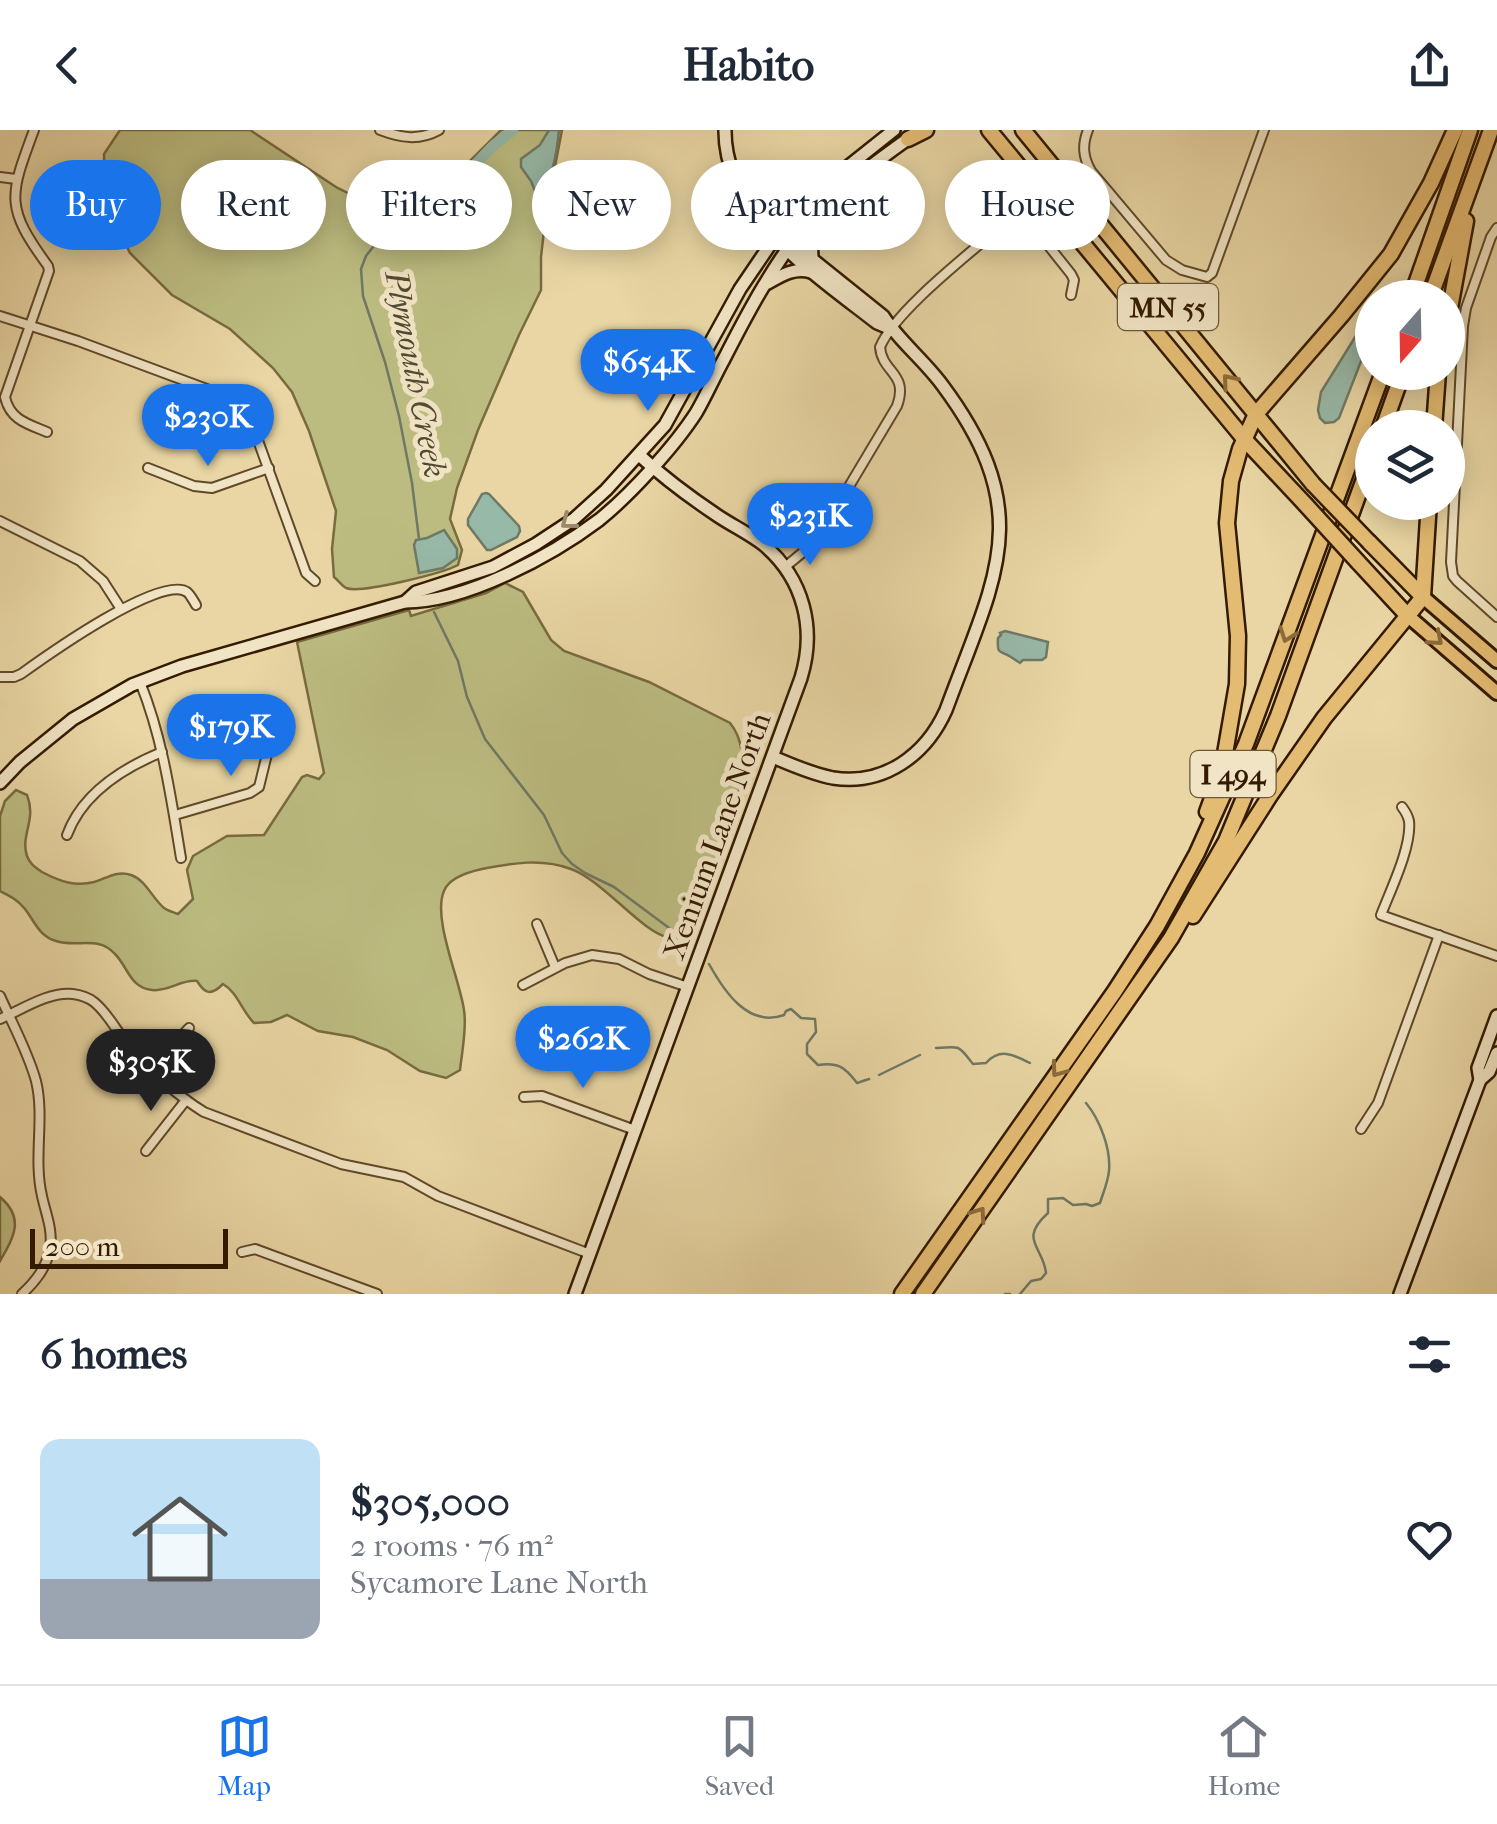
<!DOCTYPE html>
<html lang="en">
<head>
<meta charset="utf-8">
<style>
	body { margin:0; font-family:"IM FELL French Canon",serif; background:#f6f6f7; color:#1f2937; height:100vh; display:flex; flex-direction:column; font-size:38px; white-space:nowrap }
	* { box-sizing:border-box; margin:0 }
	p { font-size:32px; color:#747a83 }
	.icon { flex:none; width:55px; height:55px; fill:none; stroke:currentColor; stroke-width:2; stroke-linecap:round; stroke-linejoin:round }
	.map { position:relative; height:1164px; overflow:hidden }
	.details { display:flex; flex-direction:column; background:#fff; flex:1 }
	.details>* { flex:none }
	.hud { position:absolute; left:30px; top:30px; width:1438px; height:90px; display:flex; gap:20px }
	.needle { width:65px; rotate:200deg }
	.fabs { position:absolute; left:1355px; top:150px; display:grid; gap:20px }
	.fabs a { display:grid; place-items:center; width:110px; height:110px; border-radius:50%; background:#fff; box-shadow:0 5px 25px #0003; font-size:50px }
	.scale { position:absolute; left:30px; bottom:25px; width:198px; box-sizing:border-box; padding-left:10px; border:5px solid #331a00; border-top:0; font-size:28px; line-height:35px; white-space:nowrap; color:#331a00; -webkit-text-stroke:8px #f1e4c4; paint-order:stroke }
	.price { position:absolute; translate:-50% -85px; padding:0 22px; border-radius:35px; background:#1a73e8; color:#fff; font-size:32px; line-height:65px; filter:drop-shadow(0 2px 5px #0008) }
	.price::after { content:''; position:absolute; left:50%; top:60px; width:30px; height:22px; margin-left:-15px; background:inherit; clip-path:polygon(0 0,100% 0,50% 100%) }
	.price.selected { background:#222; color:#fff }
	ul { padding:0; list-style:none }
	li { display:flex; align-items:center; gap:30px; height:250px; padding:0 40px }
	li span { display:grid; place-items:center; flex:none; width:280px; height:200px; border-radius:20px; color:#555 }
	li>.icon { margin-inline-start:auto }
	span .icon { width:120px; height:120px; fill:#fffc; stroke-width:1 }
	li b { font-size:42px }
	h2 { display:flex; justify-content:space-between; align-items:center; height:120px; padding:0 40px; font-size:42px }
	.pill { padding:0 35px; border-radius:45px; background:#fff; box-shadow:0 5px 25px #0003; font-size:35px; line-height:90px }
	.pill.selected { background:#1a73e8; color:#fff }
	header { display:flex; justify-content:space-between; align-items:center; height:130px; padding:0 40px; background:#fff; font-size:45px; font-weight:800 }
	.tab-bar { display:flex; justify-content:space-around; align-items:center; height:140px; border-top:2px solid #e0e1e3; background:#fff; font-size:28px; color:#747a83 }
	.tab-bar a { display:grid; justify-items:center; gap:5px }
	.tab-bar .selected { color:#1a73e8 }
	.map>svg:first-child { display:block }
</style>
</head>
<body>
<header><svg class="icon" aria-label="back" viewBox="0 0 24 24"><path d="M15 5l-7 7 7 7"/></svg>Habito<svg class="icon" aria-label="share" viewBox="0 0 24 24"><path d="M12 15V3M7 8l5-5 5 5M5 13v7h14v-7"/></svg></header>
<div class="map">
<svg width="1497" height="1164" viewBox="0 0 1497 1164">
	<rect width="100%" height="100%" fill="#e9d6a4"/>
	<filter id="stains"><feTurbulence type="fractalNoise" baseFrequency=".002" numOctaves="4"/><feColorMatrix values="0 0 0 0 .2 0 0 0 0 .09 0 0 0 0 .02 0 0 0 .5 -.17"/></filter>
	<radialGradient id="worn" r=".72"><stop offset=".6" stop-color="#630" stop-opacity="0"/><stop offset="1" stop-color="#630" stop-opacity=".3"/></radialGradient>
	<g fill="#bcbc81" stroke="#786b40" stroke-width="2.5">
		<path d="M120,0H250L336,57L379,79H411L458,43L501,0H562L546,83L541,127V160L519,205L478,300L457,358L450,389L462,420L458,435C443,443 361,464 346,458C341,455 338,450 334,447L332,419L336,381L309,301L292,262L273,238L230,199L172,165L130,123L105,73L104,24Z"/>
		<path d="M505,453L523,462L551,510L564,521L649,552L730,593C744,610 743,631 742,653L692,802C685,806 679,810 670,808C642,803 604,751 571,739C542,728 512,733 482,739C468,742 449,748 444,761C432,788 460,850 464,880C467,899 462,921 460,940L446,948L420,941L387,920L353,907L318,901L287,885L271,892L254,893C242,881 237,862 223,854C211,866 205,864 197,851C181,849 169,862 152,860C130,858 128,837 115,824C98,805 77,818 56,811C39,806 35,792 25,779C18,770 10,766 0,761V686L5,671L16,660L27,665C37,690 20,705 27,726C30,734 35,737 42,742C59,751 75,757 94,752C107,748 118,740 131,745C146,750 152,768 164,778C168,781 173,782 178,784L193,769L187,740L193,726L227,706L264,705L302,647L307,645L319,649L324,643L297,512L409,480L411,486L486,463Z"/>
		<path d="M0,1067C25,1088 14,1107 0,1131Z"/>
	</g>
	<g fill="#97b9a8" stroke="#6f7965" stroke-width="2.5">
		<path d="M549,0H559C557,22 553,46 542,65L537,66L531,51L521,37V29L540,15Z"/>
		<polygon points="1372,180 1372,203 1339,288 1334,292 1325,293 1320,288 1318,280 1321,262"/>
		<polygon points="486,363 489,364 519,396 520,401 517,407 491,420 487,420 468,395 468,389 482,364"/>
		<polygon points="444,400 457,419 457,428 443,438 419,443 414,415 416,410 427,408"/>
		<path d="M1005,501L1048,512L1046,527L1042,530H1023L1020,533C1017,531 1014,529 1011,527C999,520 997,525 998,508L1001,505L1000,503Z"/>
	</g>
	<g fill="none" stroke-linecap="round" stroke-linejoin="round">
		<g stroke="#6f7965" stroke-width="2.5">
			<polyline points="419,409 412,353 399,286 385,232 363,166 361,139 366,126 383,104 432,78 450,61"/>
			<polyline points="434,482 458,531 467,567 485,609 544,685 562,723 572,734 585,743 614,757 692,815"/>
			<path d="M709,834C724,861 748,898 784,885L786,881L791,879L801,888L815,889L816,902L807,914V924L818,935C838,932 845,937 857,953L869,949"/>
			<path d="M936,918C961,916 958,915 973,934L986,933C1000,917 1014,925 1030,933"/>
			<polyline points="879,945 920,925"/>
			<polyline points="1005,1164 1010,1164"/>
			<path d="M1020,1164L1031,1151L1041,1149L1046,1143C1043,1116 1018,1110 1048,1083V1069L1063,1068L1073,1075L1086,1074L1092,1076L1100,1073C1103,1063 1108,1052 1109,1041C1111,1019 1100,990 1086,973"/>
		</g>
		<polyline stroke="#97b9a8" stroke-width="11" points="450,61 493,16 513,0"/>
		<defs>
			<g id="street">
				<path d="M34,0C9,67 5,77 48,136L49,141L5,267C10,290 28,294 47,302"/>
				<path d="M380,0C401,8 419,11 439,0"/>
				<path d="M1088,0C1082,15 1083,27 1091,41L1166,130L1182,140L1207,147L1212,143L1264,0"/>
				<polyline points="0,47 16,49"/>
				<polyline points="1497,98 1491,107 1466,178 1463,196 1451,432 1453,446 1457,451 1497,487"/>
				<polyline points="0,186 78,211 215,262 236,275 251,294 256,305 306,443 315,451"/>
				<polyline points="148,338 194,356 212,358 269,338"/>
				<polyline points="0,391 80,431 103,451 121,479"/>
				<path d="M785,437L808,418L820,405L897,276C909,243 882,243 880,217C895,181 969,124 1000,97C1013,89 1025,90 1036,100L1071,144L1074,150L1071,165"/>
				<path d="M0,547H14L21,544C46,526 161,444 187,462C189,463 195,473 196,475"/>
				<path d="M140,552C163,609 171,668 181,728"/>
				<path d="M1402,677C1405,681 1408,686 1409,691C1412,717 1390,761 1381,785L1497,826"/>
				<polyline points="175,685 250,663 259,657 270,612 269,596 259,585"/>
				<path d="M67,705C82,664 123,638 162,622"/>
				<polyline points="537,794 555,837"/>
				<polyline points="523,855 565,833 592,825 619,829 649,844 688,857"/>
				<path d="M0,866C12,893 28,922 36,951C45,988 33,1028 42,1066C46,1085 53,1099 50,1119C46,1138 36,1151 22,1164"/>
				<path d="M0,889C21,880 49,861 73,864C80,865 89,868 94,872C108,883 117,902 128,915C150,940 176,965 204,982L341,1034L404,1047L438,1066L590,1124"/>
				<polyline points="152,938 189,898"/>
				<polyline points="524,967 542,966 635,1000"/>
				<polyline points="1361,999 1378,973 1439,805"/>
				<polyline points="146,1021 186,970"/>
				<polyline points="242,1122 255,1119 377,1164"/>
			</g>
			<g id="secondary">
				<path d="M725,0C724,85 817,146 877,193L891,199"/>
				<polyline points="812,128 811,104 816,88"/>
				<path d="M768,153C782,145 795,137 811,142"/>
				<polyline points="405,472 416,462 493,437 536,414 574,389 606,360 665,295 740,159 776,106 821,58 894,0"/>
				<path d="M773,627C792,635 812,644 833,648C884,656 926,625 946,580C995,447 1038,384 943,256C925,231 900,212 883,186L802,121L788,119"/>
				<path d="M0,653L20,632L73,589L132,555L182,536L405,472C466,472 551,426 599,390C630,365 674,317 696,283C706,266 714,247 724,229C747,184 771,139 802,99C830,64 876,32 912,6"/>
				<polyline points="1480,950 1478,938 1497,886"/>
				<path d="M575,1164L801,548C816,499 804,449 764,415C750,404 733,396 718,386C691,368 663,347 639,325"/>
				<polyline points="1400,1164 1480,950 1489,942 1497,923"/>
			</g>
			<g id="primary">
				<polyline points="1423,467 1497,531"/>
				<polyline points="1407,485 1497,563"/>
			</g>
			<g id="highway">
				<polyline points="989,0 1246,311 1305,374"/>
				<polyline points="1023,0 1313,354"/>
				<polyline points="908,9 926,0"/>
				<polyline points="1411,168 1470,0"/>
				<polyline points="1430,168 1491,0"/>
				<polyline points="1448,189 1466,91"/>
				<polyline points="1383,298 1403,242"/>
				<polyline points="1434,298 1438,242"/>
				<polyline points="1369,412 1423,467"/>
				<polyline points="1358,432 1407,485"/>
				<polyline points="1207,682 1222,641 1237,554 1238,506 1227,393 1231,351 1240,319 1256,284 1341,186 1391,124 1431,53 1455,0"/>
				<polyline points="1193,786 1271,664 1324,588 1423,467 1429,372"/>
				<polyline points="902,1164 1115,861 1157,796 1197,723 1246,614 1383,242"/>
				<polyline points="923,1164 1171,808 1226,711 1278,586 1372,327"/>
			</g>
		</defs>
		<use href="#street" stroke="#604929" stroke-width="12"/>
		<use href="#secondary" stroke="#331a00" stroke-width="16"/>
		<use href="#primary" stroke="#331a00" stroke-width="18"/>
		<use href="#highway" stroke="#331a00" stroke-width="19"/>
		<use href="#street" stroke="#f1e4c4" stroke-width="8"/>
		<use href="#secondary" stroke="#f1e4c4" stroke-width="11"/>
		<use href="#primary" stroke="#e4bb72" stroke-width="12"/>
		<use href="#highway" stroke="#e4bb72" stroke-width="14"/>
		<defs>
			<g id="highway-bridge">
				<polyline points="1313,354 1369,412"/>
				<polyline points="1305,374 1358,432"/>
			</g>
		</defs>
		<use href="#highway-bridge" stroke="#331a00" stroke-width="19" stroke-linecap="butt"/>
		<use href="#highway-bridge" stroke="#e4bb72" stroke-width="14"/>
	</g>
	<defs><path id="oneway-chevron" d="M-2-3.5L2.5 0L-2 3.5" fill="none" stroke-width="1.6" stroke-linecap="round" stroke-linejoin="round" transform="scale(2.5)"/></defs>
	<g stroke="#8c6a39">
		<use href="#oneway-chevron" transform="translate(1229 251) rotate(-130)"/>
		<use href="#oneway-chevron" transform="translate(1287 505) rotate(110)"/>
		<use href="#oneway-chevron" transform="translate(1436 509) rotate(41)"/>
		<use href="#oneway-chevron" transform="translate(1058 940) rotate(126)"/>
		<use href="#oneway-chevron" transform="translate(979 1084) rotate(-55)"/>
	</g>
	<use stroke="#9c896c" href="#oneway-chevron" transform="translate(568 392) rotate(143)"/>
	<g text-anchor="middle" stroke-width="10" stroke-linejoin="round" paint-order="stroke">
		<g fill="#f1e4c4" stroke="#6c573b" stroke-width="2.5">
			<rect x="1118" y="154" width="100" height="46" rx="8"/>
			<rect x="1190.5" y="621" width="85" height="46" rx="8"/>
		</g>
		<g font-size="28" font-weight="bold" fill="#331a00">
			<text x="1168" y="187">MN 55</text>
			<text x="1233" y="654">I 494</text>
		</g>
		<g font-size="30" fill="#331a00" stroke="#f1e4c4">
			<text transform="translate(717 706) rotate(-70)" y="10">Xenium Lane North</text>
		</g>
		<g font-size="32" font-style="italic" fill="#514a32" stroke="#f1e4c4">
			<text transform="translate(416 244) rotate(79)" y="11">Plymouth Creek</text>
		</g>
	</g>
	<rect width="100%" height="100%" filter="url(#stains)"/>
	<rect width="100%" height="100%" fill="url(#worn)"/>
</svg>
<div class="fabs">
<a><svg class="needle" viewBox="-14 -14 28 28"><path d="M0-13l5 13h-10z" fill="#e53935"/><path d="M0 13l5-13h-10z" fill="#747a83"/></svg></a>
<a><svg class="icon" aria-label="layers" viewBox="0 0 24 24"><path d="M12 4l9 5-9 5-9-5zM3 14l9 5 9-5"/></svg></a>
</div>
<div class="scale">200 m</div>
<b class="price" style="left:648px;top:284px">$654K</b>
<b class="price" style="left:208px;top:339px">$230K</b>
<b class="price" style="left:810px;top:438px">$231K</b>
<b class="price" style="left:231px;top:649px">$179K</b>
<b class="price" style="left:583px;top:961px">$262K</b>
<b class="price selected" style="left:151px;top:984px">$305K</b>
<div class="hud">
<a class="pill selected">Buy</a>
<a class="pill">Rent</a>
<a class="pill">Filters</a>
<a class="pill">New</a>
<a class="pill">Apartment</a>
<a class="pill">House</a>
</div>
</div>
<section class="details">
<h2>6 homes<svg class="icon" aria-label="filters" viewBox="0 0 24 24"><path d="M4 7h16M4 17h16"/><circle cx="9" cy="7" r="2"/><circle cx="15" cy="17" r="2"/></svg></h2>
<ul>
<li><span style="background:linear-gradient(#bfe0f5 70%,#9aa5b1 0)"><svg class="icon" aria-label="home" viewBox="0 0 24 24"><path d="M3 11l9-7 9 7M6 9v11h12V9"/></svg></span><div><b>$305,000</b><p>2 rooms · 76 m²</p><p>Sycamore Lane North</p></div><svg class="icon" aria-label="heart" viewBox="0 0 24 24"><path d="M12 20l-8-8c-3-5 5-10 8-4 3-6 11-1 8 4z"/></svg></li>
</ul>
</section>
<nav class="tab-bar">
<a class="selected"><svg class="icon" aria-label="map" viewBox="0 0 24 24"><path d="M3 6l6-2 6 2 6-2v14l-6 2-6-2-6 2zM9 4v14M15 6v14"/></svg>Map</a>
<a><svg class="icon" aria-label="saved" viewBox="0 0 24 24"><path d="M7 4h10v16l-5-4-5 4z"/></svg>Saved</a>
<a><svg class="icon" aria-label="home" viewBox="0 0 24 24"><path d="M3 11l9-7 9 7M6 9v11h12V9"/></svg>Home</a>
</nav>
</body>
</html>
